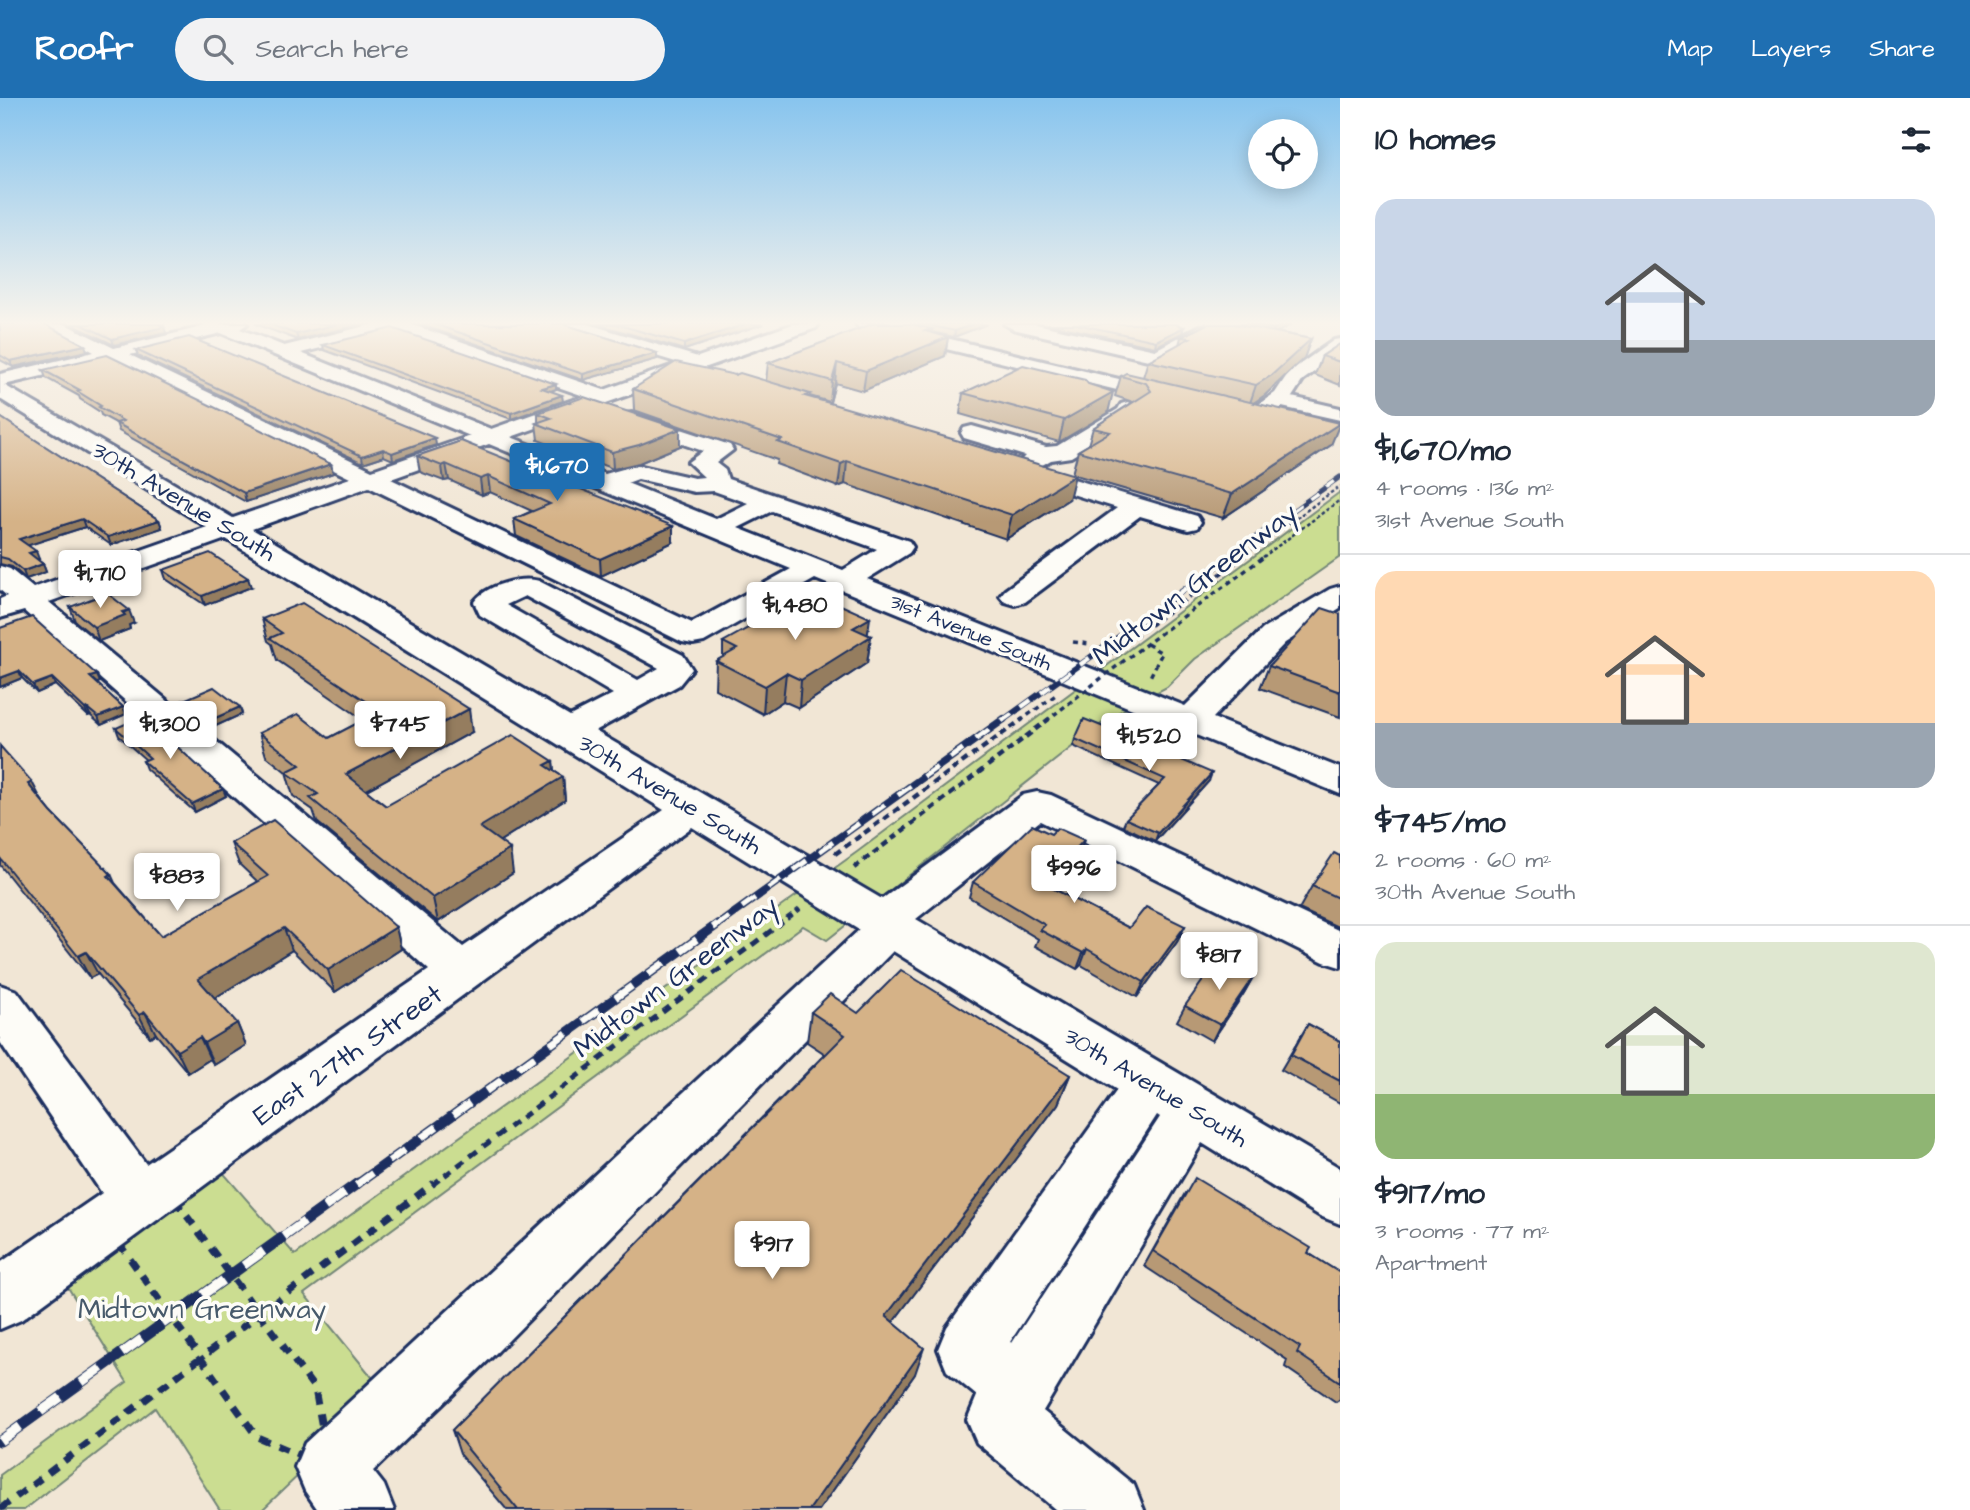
<!DOCTYPE html>
<html lang="en">
<head>
<meta charset="utf-8">
<style>
	body { margin:0; font-family:"Architects Daughter",sans-serif; background:#f2f2f3; color:#1f2937; height:100vh; display:flex; flex-direction:column; font-size:26px; white-space:nowrap }
	* { box-sizing:border-box; margin:0 }
	p { font-size:23px; color:#747a83 }
	.icon { flex:none; width:38px; height:38px; fill:none; stroke:currentColor; stroke-width:2; stroke-linecap:round; stroke-linejoin:round }
	.map { position:relative; flex:1; overflow:hidden }
	.details { display:flex; flex-direction:column; background:#fff; width:630px }
	.details>* { flex:none }
	.controls { position:absolute; left:1248px; top:21px; display:grid; gap:14px }
	.controls a { display:grid; place-items:center; width:70px; height:70px; border-radius:50%; background:#fff; box-shadow:0 4px 18px #0003; font-size:35px }
	.price { position:absolute; translate:-50% -60px; padding:0 16px; border-radius:7px; background:#fff; color:#222; font-size:23px; line-height:46px; filter:drop-shadow(0 2px 4px #0008) }
	.price::after { content:''; position:absolute; left:50%; top:42px; width:21px; height:16px; margin-left:-10px; background:inherit; clip-path:polygon(0 0,100% 0,50% 100%) }
	.price.current { background:#1f6fb2; color:#fff }
	ul { padding:0; list-style:none }
	li { display:grid; align-content:center; gap:14px; height:371px; padding:0 35px }
	li+li { border-top:2px solid #e0e1e3 }
	li span { display:grid; place-items:center; height:217px; border-radius:21px; color:#555 }
	li>.icon { margin-inline-start:auto }
	span .icon { width:126px; height:126px; fill:#fffc; stroke-width:1 }
	li b { font-size:30px }
	h2 { display:flex; justify-content:space-between; align-items:center; height:84px; padding:0 35px; font-size:30px }
	header { display:flex; align-items:center; gap:42px; box-sizing:border-box; height:98px; padding:0 35px; background:#1f6fb2; color:#fff }
	header strong { font-size:33px }
	nav { display:flex; gap:38px; margin-inline-start:auto; font-size:24px }
	.search { width:490px; height:63px; background:#f2f2f3; display:flex; align-items:center; gap:18px; box-sizing:border-box; padding:0 24px; border-radius:38px; color:#747a83; font-size:26px }
	main { display:flex; flex:1; min-height:0 }
	.map>svg:first-child { display:block }
</style>
</head>
<body>
<header>
<strong>Roofr</strong>
<div class="search"><svg class="icon" aria-label="search" viewBox="0 0 24 24"><circle cx="10" cy="10" r="6"/><path d="M15 15l6 6"/></svg>Search here</div>
<nav><a>Map</a><a>Layers</a><a>Share</a></nav>
</header>
<main>
<div class="map">
<svg width="1340" height="1412" viewBox="0 0 1340 1412">
	<rect width="100%" height="100%" fill="#f1e6d5"/>
	<filter id="ink" filterUnits="userSpaceOnUse"><feTurbulence type="fractalNoise" baseFrequency=".0143" numOctaves="2"/><feDisplacementMap in="SourceGraphic" scale="14" xChannelSelector="R" yChannelSelector="G"/><feConvolveMatrix kernelMatrix="1 2 1 2 8 2 1 2 1" color-interpolation-filters="sRGB"/></filter>
	<g filter="url(#ink)">
		<polygon fill="#cbdd91" stroke="#738678" stroke-width="2" points="1340,394 1340,459 1195,561 1167,589 1110,619 827,842 803,828 304,1196 385,1295 262,1412 220,1412 155,1310 24,1412 0,1412 0,1377 127,1284 64,1183 220,1071 295,1157 857,754"/>
		<g fill="none" stroke-linecap="round" stroke-linejoin="round">
			<defs>
				<g id="minor">
					<path d="M42,226H65L114,250L206,228L204,226H247L240,231L284,248L374,226H410L604,292L679,265L564,230L561,226H588L698,259L793,226H819L816,230L511,339L605,376L637,367L694,380L704,379L688,364L703,353L624,326L621,321L624,316L632,315L730,347L733,352L716,365L725,372L728,381L909,443L913,449L909,455L867,481L1185,608L1263,531L1330,491L1340,488V510L1285,545L1213,620L1340,670V696L815,481L704,544L693,546L682,544L369,389L252,431L570,618L613,596L480,517L474,504C486,487 520,478 539,483L683,557L692,571L679,587L595,633L882,801L1023,697L1037,694L1051,697L1340,833V869L1324,864L1040,723L916,821L1340,1070V1126L1320,1118L1202,1045L1043,1313L1134,1387L1144,1412H1056L977,1345L967,1322L977,1298L947,1273L938,1251L947,1229L1117,992L893,853L498,1253L373,1373L384,1387L394,1412H318L305,1393L295,1369L305,1345L859,832L692,729L21,1222L0,1231V1165L102,1095L0,944V887L17,893L146,1066L429,872L24,513L0,520V501L7,498L0,492V468L10,471L33,490L207,429L0,301V276L94,254ZM393,232L584,298L491,331L301,255ZM221,235L470,338L372,372L130,257ZM110,262L350,380L233,420L4,287ZM489,346L791,471L692,525L391,381ZM638,381L694,394L714,393L748,405L716,421L627,385ZM772,413L877,451L843,472L738,430ZM226,441L664,712L463,849L49,504ZM525,498L659,570L638,582L506,507ZM1157,1017L1160,1019L1012,1245L1010,1244Z"/>
					<polygon points="856,226 887,226 1250,312 1275,295 1289,274 1334,242 1340,241 1340,255 1303,282 1292,299 1340,310 1340,322 1282,309 1262,324 1254,325 859,230"/>
					<polygon points="1004,226 1036,226 1155,252 1200,228 1206,227 1215,232 1157,264 1013,231"/>
					<polygon points="1128,304 1135,306 1142,313 1139,318 1071,359 1051,362 1037,370 1197,418 1201,424 1197,430 1188,432 1140,418 1025,504 1015,507 1005,504 1000,498 1005,492 1117,410 1014,378 1010,373 1025,358 964,340 961,335 964,330 972,328 1046,349 1057,348 1118,311 1121,306"/>
				</g>
			</defs>
			<use href="#minor" stroke="#1b2f5e" stroke-width="6"/>
			<g stroke="#1b2f5e" stroke-width="2.5" stroke-dasharray="3.5 2.5" stroke-linecap="butt">
				<polyline points="1243,459 1340,388"/>
				<polyline points="1263,459 1340,402"/>
			</g>
			<g stroke="#1b2f5e" stroke-width="3.5" stroke-dasharray="5 4.5" stroke-linecap="butt">
				<polyline points="1073,544 1090,546"/>
				<polyline points="1147,546 1162,555 1150,579"/>
				<polyline points="1104,561 1245,458"/>
				<polyline points="1121,565 1265,458"/>
				<polyline points="1020,623 1057,596"/>
				<polyline points="1046,623 1068,606"/>
			</g>
			<g stroke="#1b2f5e" stroke-width="4.5" stroke-dasharray="7 5" stroke-linecap="butt">
				<polyline points="835,756 1023,621"/>
				<polyline points="854,770 1049,621"/>
				<polyline points="777,828 800,811"/>
			</g>
			<polyline stroke="#1b2f5e" stroke-width="5" stroke-dasharray="9 7" stroke-linecap="butt" points="432,1087 780,826"/>
			<g stroke="#1b2f5e" stroke-width="7" stroke-dasharray="11 9" stroke-linecap="butt">
				<polygon points="175,1102 315,1291 329,1369 257,1339 118,1144 140,1103"/>
				<polyline points="0,1411 434,1085"/>
			</g>
			<use href="#minor" fill="#fdfcf7" fill-rule="evenodd"/>
			<defs>
				<polyline id="rail-far4" points="1228,459 1340,379"/>
				<polyline id="rail-far3" points="1002,623 1231,458"/>
				<polyline id="rail-far2" points="716,828 1004,621"/>
				<polyline id="rail-far1" points="356,1087 718,826"/>
				<polyline id="rail" points="0,1343 358,1085"/>
			</defs>
			<use href="#rail-far4" stroke="#1b2f5e" stroke-width="5"/>
			<use href="#rail-far3" stroke="#1b2f5e" stroke-width="6"/>
			<use href="#rail-far2" stroke="#1b2f5e" stroke-width="8"/>
			<use href="#rail-far1" stroke="#1b2f5e" stroke-width="10"/>
			<use href="#rail" stroke="#1b2f5e" stroke-width="11"/>
			<use href="#rail-far4" stroke="#fdfcf7" stroke-width="3.5" stroke-dasharray="10" stroke-linecap="butt"/>
			<use href="#rail-far3" stroke="#fdfcf7" stroke-width="4.5" stroke-dasharray="12" stroke-linecap="butt"/>
			<use href="#rail-far2" stroke="#fdfcf7" stroke-width="5" stroke-dasharray="16" stroke-linecap="butt"/>
			<use href="#rail-far1" stroke="#fdfcf7" stroke-width="7" stroke-dasharray="20" stroke-linecap="butt"/>
			<use href="#rail" stroke="#fdfcf7" stroke-width="9" stroke-dasharray="25" stroke-linecap="butt"/>
			<polyline stroke="#1b2f5e" stroke-width="3.5" stroke-dasharray="5 4.5" stroke-linecap="butt" points="1068,606 1121,565"/>
		</g>
		<g fill="#b79974" stroke="#1b2f5e" stroke-width="2">
			<polygon points="0,226 87,253 13,269 0,262"/>
			<polygon points="71,226 164,226 163,229 166,235 114,247"/>
			<polygon points="255,226 363,226 298,242"/>
			<polygon points="418,226 563,226 657,255 657,261 583,282"/>
			<polygon points="597,226 763,226 684,252"/>
			<polygon points="872,226 987,226 954,239 932,234 931,235 948,239 945,258 863,293 835,285 830,304 810,298 810,299 1069,401 1006,441 845,386 838,389 776,366 777,362 634,312 633,291 766,283 768,265"/>
			<polygon points="1048,226 1176,226 1182,235 1155,249"/>
			<polygon points="1207,226 1292,226 1277,234 1311,241 1304,260 1265,297 1254,305 1331,347 1223,420 1072,376 1078,353 1088,347 1093,330 1133,304 1115,298 1121,278 1143,279 1148,263 1179,247 1181,239"/>
			<polygon points="1340,246 1340,287 1315,277 1322,258"/>
			<polygon points="323,247 556,291 550,293 563,303 511,321 324,252"/>
			<polygon points="136,252 436,347 393,362 384,358 363,365 138,258"/>
			<polygon points="43,272 331,366 333,375 246,404 119,333 116,325 101,317 100,314 80,301 79,298 46,280"/>
			<polygon points="963,295 1108,315 1059,344 960,316"/>
			<polygon points="538,315 680,348 639,365 613,371 538,342 536,325 538,325"/>
			<polygon points="0,319 159,422 162,430 111,447 85,429 28,447 39,461 37,462 43,466 46,474 26,481 12,469 0,466"/>
			<polygon points="461,343 673,444 601,478 516,438 514,421 532,413 490,394 482,397 449,382 444,383 420,374 417,358"/>
			<polygon points="163,472 251,489 205,507 166,481"/>
			<polygon points="70,509 134,525 129,527 130,531 99,543 75,523"/>
			<polygon points="1340,516 1340,619 1260,590 1269,568"/>
			<polygon points="262,521 472,634 366,692 386,708 553,663 554,673 563,679 565,702 500,743 513,775 438,824 317,724 313,712 293,698 286,674 266,658 259,635 329,640 364,622 277,562 272,546 268,543"/>
			<polygon points="0,530 100,584 96,585 123,609 126,616 101,627 90,617 88,618 55,587 37,595 22,580 0,589"/>
			<polygon points="867,536 871,538 867,565 799,610 783,603 763,616 715,591 716,563 723,559 723,544"/>
			<polygon points="179,604 240,609 242,616 207,632 182,611"/>
			<polygon points="116,630 223,691 226,698 195,714 146,671 143,663 146,662 119,638"/>
			<polygon points="1075,641 1153,650 1209,683 1155,743 1123,728 1126,721 1159,687 1073,648"/>
			<polygon points="0,648 51,714 111,776 115,785 161,838 258,784 239,766 231,745 396,829 401,851 335,894 292,852 214,900 237,925 246,947 214,967 210,961 188,975 156,936 150,939 98,876 90,880 0,767"/>
			<polygon points="1079,758 1050,789 1129,830 1185,828 1177,844 1137,899 1081,867 1077,871 1035,848 1038,841 969,799 973,784"/>
			<polygon points="1340,758 1340,830 1299,811 1312,788"/>
			<polygon points="1253,879 1244,895 1212,943 1177,923 1185,908"/>
			<polygon points="811,914 858,915 1070,977 1058,1006 893,1224 915,1276 819,1412 507,1412 460,1356 452,1332 825,956 807,944"/>
			<polygon points="1308,926 1340,943 1340,1005 1281,972"/>
			<polygon points="1185,1095 1308,1155 1340,1175 1340,1301 1336,1304 1285,1269 1287,1262 1144,1168"/>
		</g>
		<g fill="#957d5e" stroke="#1b2f5e" stroke-width="2">
			<polygon points="160,226 164,226 163,229 164,229 166,235 114,247 112,241"/>
			<polygon points="338,226 363,226 298,242 296,236"/>
			<polygon points="746,226 763,226 684,252 684,246"/>
			<polygon points="973,226 987,226 954,239 955,233"/>
			<polygon points="1284,226 1292,226 1272,237 1274,231"/>
			<polygon points="1184,229 1182,235 1155,249 1156,243"/>
			<polygon points="932,231 930,247 948,239 945,258 863,293 866,273 925,233"/>
			<polygon points="1311,241 1304,260 1265,297 1249,308 1256,287"/>
			<polygon points="85,247 87,253 13,269 10,263"/>
			<polygon points="657,255 657,261 583,282 583,276"/>
			<polygon points="837,265 835,285 830,304 832,283"/>
			<polygon points="556,286 556,291 542,296 542,290"/>
			<polygon points="1113,294 1108,315 1059,344 1064,322"/>
			<polygon points="562,297 563,303 511,321 511,315"/>
			<polygon points="1340,325 1331,347 1223,420 1232,396"/>
			<polygon points="680,331 680,348 639,365 613,371 612,354"/>
			<polygon points="435,340 436,347 393,362 392,355"/>
			<polygon points="383,351 384,358 363,365 362,358"/>
			<polygon points="847,363 845,386 838,389 841,366"/>
			<polygon points="331,366 333,375 246,404 244,395"/>
			<polygon points="446,366 449,382 444,383 442,368"/>
			<polygon points="1075,377 1069,401 1006,441 1012,417"/>
			<polygon points="488,378 490,394 482,397 480,381"/>
			<polygon points="82,421 85,429 23,449 19,441"/>
			<polygon points="159,422 162,430 111,447 108,439"/>
			<polygon points="673,428 673,444 601,478 600,461"/>
			<polygon points="36,453 39,461 32,463 29,455"/>
			<polygon points="43,466 46,474 26,481 23,473"/>
			<polygon points="248,480 251,489 205,507 202,498"/>
			<polygon points="129,512 134,525 129,527 130,531 99,543 94,529"/>
			<polygon points="870,520 867,541 871,538 867,565 799,610 801,582 853,530"/>
			<polygon points="19,573 22,580 0,589 0,580"/>
			<polygon points="786,575 783,603 763,616 765,588"/>
			<polygon points="97,577 100,584 93,587 90,579"/>
			<polygon points="52,580 55,587 37,595 33,587"/>
			<polygon points="123,609 126,616 101,627 98,619"/>
			<polygon points="240,609 242,616 207,632 204,625"/>
			<polygon points="87,610 90,617 88,618 85,611"/>
			<polygon points="469,611 472,634 352,700 346,676"/>
			<polygon points="553,663 555,683 563,679 565,702 484,753 480,729 545,667"/>
			<polygon points="1212,675 1209,683 1155,743 1158,735"/>
			<polygon points="32,684 43,705 28,686"/>
			<polygon points="223,691 226,698 195,714 192,706"/>
			<polygon points="1084,742 1079,758 1039,801 1044,786"/>
			<polygon points="510,751 513,775 438,824 433,800"/>
			<polygon points="1185,828 1177,844 1137,899 1144,884"/>
			<polygon points="396,829 401,851 335,894 328,872"/>
			<polygon points="284,830 292,852 208,904 198,881"/>
			<polygon points="1087,851 1081,867 1077,871 1083,855"/>
			<polygon points="86,854 98,876 90,880 78,858"/>
			<polygon points="1253,879 1244,895 1212,943 1220,927"/>
			<polygon points="145,914 156,936 150,939 139,917"/>
			<polygon points="237,925 246,947 214,967 204,945"/>
			<polygon points="200,939 210,961 188,975 177,953"/>
			<polygon points="1070,977 1058,1006 878,1244 886,1218"/>
			<polygon points="924,1250 915,1276 819,1412 809,1412"/>
		</g>
		<g fill="#d5b287" stroke="#1b2f5e" stroke-width="2">
			<polygon points="0,226 45,226 85,247 10,263 0,257"/>
			<polygon points="81,226 160,226 160,227 164,229 112,241"/>
			<polygon points="269,226 338,226 296,236"/>
			<polygon points="434,226 563,226 657,255 583,276"/>
			<polygon points="616,226 746,226 684,246"/>
			<polygon points="872,226 911,226 932,231 925,233 948,239 866,273 837,265 832,283 768,265"/>
			<polygon points="923,226 973,226 955,233"/>
			<polygon points="1076,226 1176,226 1184,229 1156,243"/>
			<polygon points="1207,226 1234,226 1311,241 1272,277 1256,287 1148,263 1190,240 1181,239"/>
			<polygon points="1248,226 1284,226 1274,231"/>
			<polygon points="392,230 556,286 542,290 562,297 511,315 323,247"/>
			<polygon points="189,239 435,340 392,355 383,351 362,358 136,252"/>
			<polygon points="1340,246 1340,264 1322,258"/>
			<polygon points="107,257 331,366 244,395 116,325 123,323 99,309 101,308 77,293 80,292 43,272"/>
			<polygon points="676,264 735,277 740,275 810,296 805,298 826,304 1075,377 1012,417 847,363 841,366 778,344 782,342 633,291"/>
			<polygon points="1023,267 1085,282 1088,286 1113,294 1064,322 963,295"/>
			<polygon points="1126,275 1340,325 1232,396 1078,353 1110,334 1093,330 1151,293 1146,285 1121,278"/>
			<polygon points="584,299 680,331 639,347 612,354 536,325 551,320 538,315"/>
			<polygon points="0,319 159,422 108,439 82,421 19,441 36,453 29,455 43,466 23,473 8,461 0,459"/>
			<polygon points="461,343 673,428 600,461 514,421 550,406 488,378 480,381 446,366 442,368 417,358"/>
			<polygon points="210,455 248,480 202,498 163,472"/>
			<polygon points="107,495 129,512 122,514 125,517 94,529 70,509"/>
			<polygon points="825,500 870,520 853,530 871,538 801,582 786,575 765,588 716,563 737,551 723,544 793,505 807,511"/>
			<polygon points="302,505 469,611 346,676 386,708 513,637 553,663 545,667 563,679 480,729 510,751 433,800 310,700 318,696 286,674 300,667 259,635 298,616 329,640 381,613 270,540 282,535 262,521"/>
			<polygon points="1322,510 1340,516 1340,594 1269,568"/>
			<polygon points="32,519 97,577 90,579 123,609 98,619 87,610 85,611 52,580 33,587 19,573 0,580 0,530"/>
			<polygon points="214,589 240,609 204,625 179,604"/>
			<polygon points="144,618 223,691 192,706 143,663 150,660 116,630"/>
			<polygon points="1084,621 1121,636 1125,633 1155,645 1151,649 1212,675 1158,735 1126,721 1165,681 1075,641"/>
			<polygon points="0,648 32,684 28,686 51,714 111,776 108,778 161,838 268,778 231,745 273,722 396,829 328,872 284,830 198,881 237,925 204,945 200,939 177,953 145,914 139,917 86,854 78,858 0,760"/>
			<polygon points="1032,727 1051,736 1057,730 1084,742 1044,786 1129,830 1146,809 1185,828 1144,884 1087,851 1083,855 1040,832 1045,827 973,784"/>
			<polygon points="1334,755 1340,758 1340,801 1312,788"/>
			<polygon points="1218,861 1253,879 1220,927 1185,908"/>
			<polygon points="901,872 1070,977 886,1218 924,1250 809,1412 518,1412 452,1332 845,937 811,914 830,896 858,915"/>
			<polygon points="1308,926 1340,943 1340,983 1291,957"/>
			<polygon points="1195,1080 1311,1150 1308,1155 1340,1175 1340,1284 1297,1255 1300,1249 1153,1153"/>
		</g>
	</g>
	<linearGradient id="sky" x2="0" y2="1"><stop stop-color="#87c4ee"/><stop offset="0.53" stop-color="#f9f4ec"/><stop offset="1" stop-color="#f9f4ec" stop-opacity="0"/></linearGradient>
	<rect width="1340" height="424" fill="url(#sky)"/>
	<g text-anchor="middle" stroke-width="7" stroke-linejoin="round" paint-order="stroke">
		<g font-size="21" fill="#1b2f5e" stroke="#fdfcf7">
			<text transform="translate(971 534) rotate(22)" y="7">31st Avenue South</text>
		</g>
		<g font-size="24" fill="#1b2f5e" stroke="#fdfcf7">
			<text transform="translate(184 403) rotate(31)" y="8">30th Avenue South</text>
			<text transform="translate(670 696) rotate(31)" y="8">30th Avenue South</text>
			<text transform="translate(1156 989) rotate(31)" y="8">30th Avenue South</text>
		</g>
		<g font-size="28" fill="#1b2f5e" stroke="#fdfcf7">
			<text transform="translate(1194 485) rotate(-37)" y="10">Midtown Greenway</text>
			<text transform="translate(675 878) rotate(-37)" y="10">Midtown Greenway</text>
			<text transform="translate(347 956) rotate(-35)" y="10">East 27th Street</text>
		</g>
		<g font-size="28" fill="#475a6b" stroke="#fdfcf7">
			<text x="202" y="1220">Midtown Greenway</text>
		</g>
	</g>
</svg>
<div class="controls">
<a><svg class="icon" aria-label="locate" viewBox="0 0 24 24"><circle cx="12" cy="12" r="6"/><path d="M12 2v4M12 18v4M2 12h4M18 12h4"/></svg></a>
</div>
<b class="price current" style="left:557px;top:405px">$1,670</b>
<b class="price" style="left:100px;top:512px">$1,710</b>
<b class="price" style="left:795px;top:544px">$1,480</b>
<b class="price" style="left:170px;top:663px">$1,300</b>
<b class="price" style="left:400px;top:663px">$745</b>
<b class="price" style="left:1149px;top:675px">$1,520</b>
<b class="price" style="left:1074px;top:807px">$996</b>
<b class="price" style="left:177px;top:815px">$883</b>
<b class="price" style="left:1219px;top:894px">$817</b>
<b class="price" style="left:772px;top:1183px">$917</b>
</div>
<section class="details">
<h2>10 homes<svg class="icon" aria-label="filters" viewBox="0 0 24 24"><path d="M4 7h16M4 17h16"/><circle cx="9" cy="7" r="2"/><circle cx="15" cy="17" r="2"/></svg></h2>
<ul>
<li><span style="background:linear-gradient(#c9d6e8 65%,#9aa5b1 0)"><svg class="icon" aria-label="home" viewBox="0 0 24 24"><path d="M3 11l9-7 9 7M6 9v11h12V9"/></svg></span><div><b>$1,670/mo</b><p>4 rooms · 136 m²</p><p>31st Avenue South</p></div></li>
<li><span style="background:linear-gradient(#ffd9b3 70%,#9aa5b1 0)"><svg class="icon" aria-label="home" viewBox="0 0 24 24"><path d="M3 11l9-7 9 7M6 9v11h12V9"/></svg></span><div><b>$745/mo</b><p>2 rooms · 60 m²</p><p>30th Avenue South</p></div></li>
<li><span style="background:linear-gradient(#dfe7d0 70%,#8fb573 0)"><svg class="icon" aria-label="home" viewBox="0 0 24 24"><path d="M3 11l9-7 9 7M6 9v11h12V9"/></svg></span><div><b>$917/mo</b><p>3 rooms · 77 m²</p><p>Apartment</p></div></li>
</ul>
</section>
</main>
</body>
</html>
